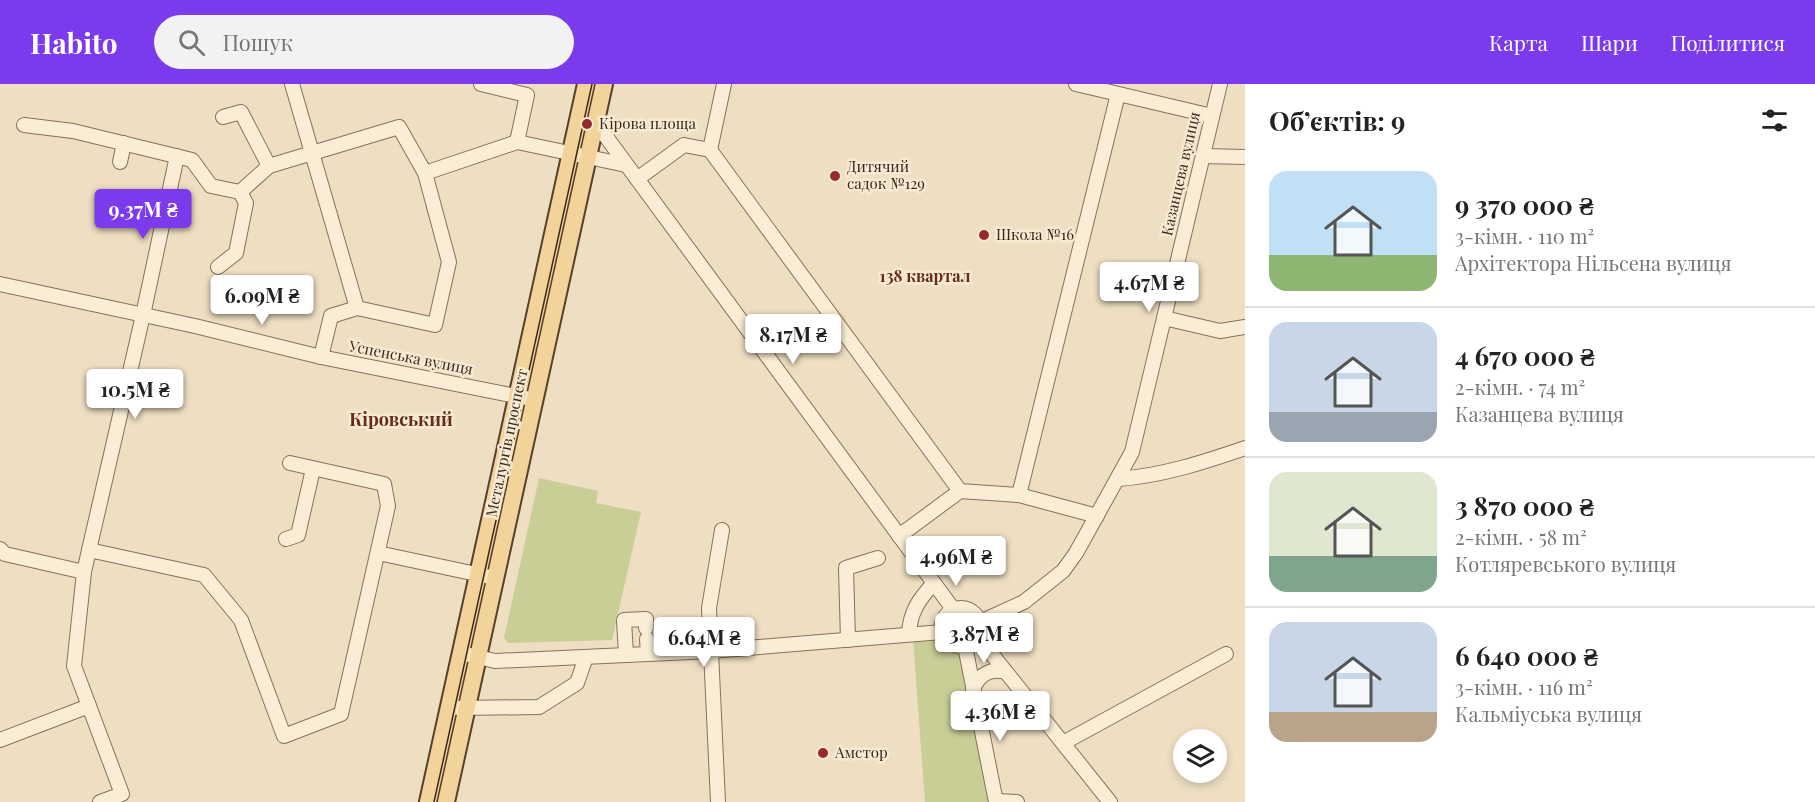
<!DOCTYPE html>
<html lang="uk">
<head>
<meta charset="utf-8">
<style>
	body { margin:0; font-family:"Playfair Display",serif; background:#f2f2f2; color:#222; height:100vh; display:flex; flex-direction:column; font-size:22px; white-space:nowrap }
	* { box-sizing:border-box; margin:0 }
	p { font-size:20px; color:#767676 }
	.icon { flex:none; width:33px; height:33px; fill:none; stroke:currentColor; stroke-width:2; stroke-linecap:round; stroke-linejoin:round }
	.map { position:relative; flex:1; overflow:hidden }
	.sheet { display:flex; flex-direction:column; background:#fff; width:570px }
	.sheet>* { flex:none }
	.controls { position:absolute; left:1173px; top:645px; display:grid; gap:12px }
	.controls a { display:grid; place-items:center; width:54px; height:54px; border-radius:50%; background:#fff; box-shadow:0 3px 9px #0003; font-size:30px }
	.price { position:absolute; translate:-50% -51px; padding:0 14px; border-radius:6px; background:#fff; color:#222; font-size:20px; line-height:39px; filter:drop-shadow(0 2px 3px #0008) }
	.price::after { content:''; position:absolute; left:50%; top:36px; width:18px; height:14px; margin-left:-9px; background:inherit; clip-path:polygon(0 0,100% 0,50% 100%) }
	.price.selected { background:#7c3aed; color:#fff }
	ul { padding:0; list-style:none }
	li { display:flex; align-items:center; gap:18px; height:150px; padding:0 24px }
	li+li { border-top:2px solid #e0e0e0 }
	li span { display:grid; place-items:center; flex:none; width:168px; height:120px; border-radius:18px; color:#555 }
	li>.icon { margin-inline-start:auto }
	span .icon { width:72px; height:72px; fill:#fffc; stroke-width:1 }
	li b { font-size:26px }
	h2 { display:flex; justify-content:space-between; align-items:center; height:72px; padding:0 24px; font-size:26px }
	header { display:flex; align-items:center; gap:36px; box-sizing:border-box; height:84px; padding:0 30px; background:#7c3aed; color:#fff }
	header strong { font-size:28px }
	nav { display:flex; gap:33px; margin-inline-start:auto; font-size:21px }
	.search { width:420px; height:54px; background:#f2f2f2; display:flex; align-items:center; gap:15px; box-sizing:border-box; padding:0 21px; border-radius:33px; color:#767676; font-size:22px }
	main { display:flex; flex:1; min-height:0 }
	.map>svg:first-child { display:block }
</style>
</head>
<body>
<header>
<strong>Habito</strong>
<div class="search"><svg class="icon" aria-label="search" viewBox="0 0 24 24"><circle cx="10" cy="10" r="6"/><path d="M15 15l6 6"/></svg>Пошук</div>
<nav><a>Карта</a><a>Шари</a><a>Поділитися</a></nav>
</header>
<main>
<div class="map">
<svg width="1245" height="718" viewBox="0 0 1245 718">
	<rect width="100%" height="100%" fill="#eedfc2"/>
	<g fill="#c9cd96">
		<polygon points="539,394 598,407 596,419 641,428 612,556 508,559 504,554"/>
		<circle cx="961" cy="543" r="12"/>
		<polygon points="937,553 947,565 961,569 989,718 925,718 913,555"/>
	</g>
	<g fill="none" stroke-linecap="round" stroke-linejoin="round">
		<defs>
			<g id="minor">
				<polyline points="292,0 357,224"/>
				<polyline points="481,0 527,11 517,58"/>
				<polyline points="1076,0 1212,32"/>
				<polyline points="223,33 241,28 269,82"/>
				<polyline points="596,39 953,525"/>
				<polyline points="24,41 73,47 192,76 211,102 240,108 246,119 236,169 218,183"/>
				<polyline points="710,66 724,0"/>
				<polyline points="1203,72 1245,73"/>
				<polyline points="120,78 124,59"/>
				<polyline points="425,89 517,58 626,81"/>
				<polyline points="637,95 684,61 710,66 960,407"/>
				<polyline points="240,108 269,82 399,43 425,89 449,178 435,241 357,224 331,232 321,273"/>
				<polyline points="0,200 195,242 321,273 526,314"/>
				<polyline points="1164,234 1220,247 1245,243"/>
				<path d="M1118,395C1162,392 1204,378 1245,364"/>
				<polyline points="1019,411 1118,10"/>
				<polyline points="899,452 960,407 1019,411 1097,432"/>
				<polyline points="286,455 298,451 313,385"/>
				<polyline points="0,465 5,470 84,488"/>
				<polyline points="89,466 204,491 241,536 284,652 341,630 388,422 384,400 290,379"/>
				<polyline points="378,469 495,494"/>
				<circle cx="961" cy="543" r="19"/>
				<polyline points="980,538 1024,518 1063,487 1076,469 1132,368 1220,0"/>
				<path d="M909,550C910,528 919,515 934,499"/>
				<polyline points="978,553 1110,718"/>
				<polyline points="647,555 648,570"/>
				<polyline points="848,556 846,484 878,474"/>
				<polyline points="965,562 996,718"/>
				<polyline points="461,569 495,577 648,570 711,567 942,548"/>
				<polyline points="626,571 624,536 646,535 646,544"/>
				<path d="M973,605C979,590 991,584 1006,588"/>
				<polyline points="458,624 539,623 577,599 586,573"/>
				<polyline points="0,656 89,622"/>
				<polyline points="1063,659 1226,570"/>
				<polyline points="996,717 1017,718"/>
				<polyline points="100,718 122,710 74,582 84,488 143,231 177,72"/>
				<polyline points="718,718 709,524 722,446"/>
			</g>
			<g id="major">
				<polyline points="428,718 586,0"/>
				<polyline points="446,718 604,0"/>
			</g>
		</defs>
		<use href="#minor" stroke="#897059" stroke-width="16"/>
		<use href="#major" stroke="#563f2e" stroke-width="20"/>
		<use href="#minor" stroke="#f9edd6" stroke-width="14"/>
		<use href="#major" stroke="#f2d39a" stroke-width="16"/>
		<polyline stroke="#38291e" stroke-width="1.5" points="434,718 592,0"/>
	</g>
	<g fill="#98292e" stroke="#f6ead2" stroke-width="2">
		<circle cx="587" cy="40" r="6"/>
		<circle cx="835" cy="92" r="6"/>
		<circle cx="984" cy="151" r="6"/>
		<circle cx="823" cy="669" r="6"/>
	</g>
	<g text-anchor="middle" stroke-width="5" stroke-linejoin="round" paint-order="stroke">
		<g font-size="15" fill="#38291e" stroke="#f6ead2" text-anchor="start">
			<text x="599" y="45">Кірова площа</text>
			<text x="847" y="88">Дитячий<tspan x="847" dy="17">садок №129</tspan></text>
			<text x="996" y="156">Школа №16</text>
			<text x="835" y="674">Амстор</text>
		</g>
		<g font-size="15" fill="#38291e" stroke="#f6ead2">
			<text transform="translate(1181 90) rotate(-77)" y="5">Казанцева вулиця</text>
			<text transform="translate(411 274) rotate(11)" y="5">Успенська вулиця</text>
			<text transform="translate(507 359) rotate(-78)" y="5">Металургів проспект</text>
		</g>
		<g font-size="16" font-weight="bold" fill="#65291d" stroke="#f6ead2">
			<text x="925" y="198">138 квартал</text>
		</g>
		<g font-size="18" font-weight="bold" fill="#65291d" stroke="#f6ead2">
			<text x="401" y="342">Кіровський</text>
		</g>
	</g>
</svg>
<div class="controls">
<a><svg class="icon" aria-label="layers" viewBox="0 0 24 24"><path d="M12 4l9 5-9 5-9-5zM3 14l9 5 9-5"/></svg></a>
</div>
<b class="price selected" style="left:143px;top:156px">9.37M ₴</b>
<b class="price" style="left:1149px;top:229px">4.67M ₴</b>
<b class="price" style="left:262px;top:242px">6.09M ₴</b>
<b class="price" style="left:793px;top:281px">8.17M ₴</b>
<b class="price" style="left:135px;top:336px">10.5M ₴</b>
<b class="price" style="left:956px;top:503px">4.96M ₴</b>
<b class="price" style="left:984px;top:580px">3.87M ₴</b>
<b class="price" style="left:704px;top:584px">6.64M ₴</b>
<b class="price" style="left:1000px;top:658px">4.36M ₴</b>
</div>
<section class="sheet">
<h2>Об’єктів: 9<svg class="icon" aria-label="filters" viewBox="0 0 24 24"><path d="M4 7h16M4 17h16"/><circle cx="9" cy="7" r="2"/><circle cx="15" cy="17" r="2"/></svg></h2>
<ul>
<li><span style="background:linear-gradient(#bfe0f5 70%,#8fb573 0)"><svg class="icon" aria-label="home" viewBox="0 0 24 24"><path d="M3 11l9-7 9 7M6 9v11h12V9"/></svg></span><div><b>9 370 000 ₴</b><p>3-кімн. · 110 m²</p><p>Архітектора Нільсена вулиця</p></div></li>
<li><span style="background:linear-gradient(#c9d6e8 75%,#9aa5b1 0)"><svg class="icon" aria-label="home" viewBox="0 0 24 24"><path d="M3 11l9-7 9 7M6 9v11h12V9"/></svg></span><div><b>4 670 000 ₴</b><p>2-кімн. · 74 m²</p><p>Казанцева вулиця</p></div></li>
<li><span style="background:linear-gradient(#dfe7d0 70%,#7fa58c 0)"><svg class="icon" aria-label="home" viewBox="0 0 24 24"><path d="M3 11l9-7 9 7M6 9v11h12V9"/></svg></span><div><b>3 870 000 ₴</b><p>2-кімн. · 58 m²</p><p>Котляревського вулиця</p></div></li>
<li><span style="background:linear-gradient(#c9d6e8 75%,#b9a48a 0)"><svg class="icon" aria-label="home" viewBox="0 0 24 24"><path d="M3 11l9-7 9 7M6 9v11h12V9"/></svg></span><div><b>6 640 000 ₴</b><p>3-кімн. · 116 m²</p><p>Кальміуська вулиця</p></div></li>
</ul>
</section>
</main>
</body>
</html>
